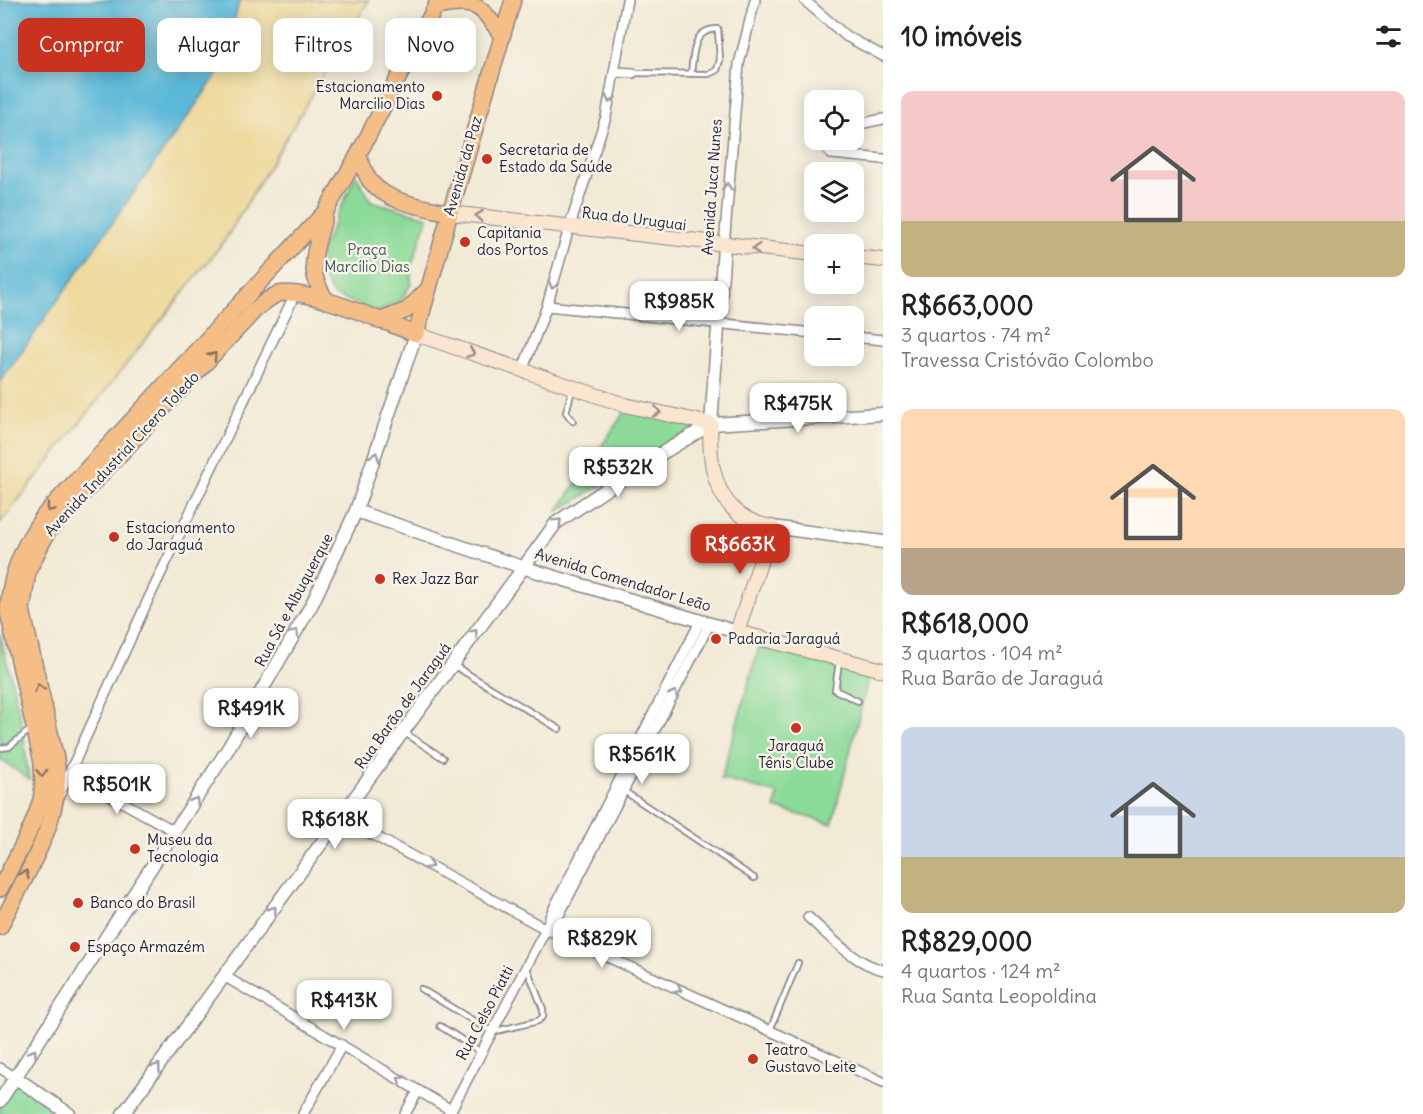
<!DOCTYPE html>
<html lang="pt">
<head>
<meta charset="utf-8">
<style>
	body { margin:0; font-family:Delius,sans-serif; background:#f6f6f6; color:#222; height:100vh; display:flex; flex-direction:column; font-size:22px; white-space:nowrap }
	* { box-sizing:border-box; margin:0 }
	p { font-size:20px; color:#767676 }
	.icon { flex:none; width:33px; height:33px; fill:none; stroke:currentColor; stroke-width:2; stroke-linecap:round; stroke-linejoin:round }
	.map { position:relative; flex:1; overflow:hidden }
	.panel { display:flex; flex-direction:column; background:#fff; width:540px }
	.panel>* { flex:none }
	.guide { position:absolute; left:18px; top:18px; width:570px; height:54px; display:flex; gap:12px }
	.fabs { position:absolute; left:804px; top:90px; display:grid; gap:12px }
	.fabs a { display:grid; place-items:center; width:60px; height:60px; border-radius:12px; background:#fff; box-shadow:0 3px 15px #0003; font-size:30px }
	.price { position:absolute; translate:-50% -51px; padding:0 14px; border-radius:12px; background:#fff; color:#222; font-size:20px; line-height:39px; filter:drop-shadow(0 2px 3px #0008) }
	.price::after { content:''; position:absolute; left:50%; top:36px; width:18px; height:14px; margin-left:-9px; background:inherit; clip-path:polygon(0 0,100% 0,50% 100%) }
	.price.active { background:#c8321e; color:#fff }
	ul { padding:0; list-style:none }
	li { display:grid; align-content:center; gap:12px; height:318px; padding:0 18px }
	li span { display:grid; place-items:center; height:186px; border-radius:12px; color:#555 }
	li>.icon { margin-inline-start:auto }
	span .icon { width:108px; height:108px; fill:#fffc; stroke-width:1 }
	li b { font-size:26px }
	h2 { display:flex; justify-content:space-between; align-items:center; height:72px; padding:0 18px; font-size:26px }
	.pill { padding:0 21px; border-radius:12px; background:#fff; box-shadow:0 3px 15px #0003; font-size:21px; line-height:54px }
	.pill.active { background:#c8321e; color:#fff }
	main { display:flex; flex:1; min-height:0 }
	.map>svg:first-child { display:block }
</style>
</head>
<body>
<main>
<div class="map">
<svg width="883" height="1114" viewBox="0 0 883 1114">
	<rect width="100%" height="100%" fill="#f7f3e8"/>
	<filter id="ink" filterUnits="userSpaceOnUse"><feTurbulence type="fractalNoise" baseFrequency=".0167" numOctaves="2"/><feDisplacementMap in="SourceGraphic" scale="12" xChannelSelector="R" yChannelSelector="G"/><feConvolveMatrix kernelMatrix="1 2 1 2 8 2 1 2 1" color-interpolation-filters="sRGB"/></filter>
	<filter id="wash" filterUnits="userSpaceOnUse"><feTurbulence type="fractalNoise" baseFrequency=".008" numOctaves="4" result="noise"/><feDisplacementMap in="SourceGraphic" scale="24" xChannelSelector="R" yChannelSelector="G"/><feGaussianBlur stdDeviation="1.35" result="paint"/><feColorMatrix in="noise" values="0 0 0 0 0 0 0 0 0 0 0 0 0 0 0 0 0 1.4 0 .05"/><feComposite in="paint" operator="in"/></filter>
	<g filter="url(#wash)">
		<rect width="100%" height="100%" fill="#f2ead5"/>
		<g fill="#8bda98" stroke="#567e6a" stroke-width="1.5">
			<polygon points="356,175 371,201 428,217 411,267 411,284 402,299 379,312 333,295 324,279 320,253"/>
			<polygon points="627,408 697,427 557,512"/>
			<polygon points="0,634 21,719 29,779 0,759"/>
			<polygon points="759,647 869,676 832,824 775,808 778,794 721,779"/>
			<polygon points="16,1078 69,1114 0,1114 0,1101"/>
		</g>
		<polygon fill="#eeda9e" stroke="#887e6c" stroke-width="1.5" points="240,0 369,0 225,240 0,523 0,382 219,72"/>
		<polygon fill="#5ab8d8" stroke="#3e6d8a" stroke-width="1.5" points="0,0 240,0 219,72 0,382"/>
	</g>
	<g filter="url(#ink)">
		<g fill="none" stroke-linecap="round" stroke-linejoin="round">
			<defs>
				<g id="service">
					<path d="M634,73L709,74L717,70L720,60L718,29C692,29 694,53 691,73"/>
					<polyline points="572,390 566,412 573,421"/>
					<polyline points="839,662 835,690 858,701"/>
					<polyline points="453,665 559,729"/>
					<polyline points="405,733 443,758"/>
					<polyline points="0,748 9,747 31,729"/>
					<polyline points="624,791 754,878"/>
					<polyline points="421,989 492,1032 538,1021 543,1017 543,1009 527,968"/>
					<polyline points="440,1026 481,1052"/>
					<polyline points="770,1030 798,963"/>
				</g>
				<g id="minor">
					<polyline points="804,0 846,36 883,56"/>
					<polyline points="616,72 633,73"/>
					<polyline points="854,125 883,119"/>
					<polyline points="828,140 827,149 831,154 883,159"/>
					<polyline points="724,246 739,64 755,0"/>
					<polyline points="547,306 814,333"/>
					<polyline points="854,337 883,340"/>
					<polyline points="522,371 547,306 569,228 606,117 627,0"/>
					<polyline points="72,774 176,832"/>
					<polyline points="59,796 148,600 295,294"/>
					<polyline points="340,817 546,929 883,1082"/>
					<path d="M808,917C830,937 854,963 883,970"/>
					<polyline points="550,925 559,915 710,623"/>
					<polyline points="224,976 451,1110"/>
					<polyline points="0,1068 16,1078"/>
					<polyline points="303,1114 342,1045"/>
					<polyline points="405,1114 418,1091"/>
					<polyline points="449,1114 546,929 552,912 701,620"/>
				</g>
				<g id="tertiary">
					<polyline points="711,424 724,246"/>
					<polyline points="356,511 522,567 737,632"/>
					<polyline points="772,527 883,542"/>
					<polyline points="16,1078 69,1114"/>
					<polyline points="0,1101 226,752 312,604 356,511 416,334"/>
					<polyline points="123,1114 556,523 644,464 711,424 883,414"/>
				</g>
				<g id="secondary">
					<polyline points="450,213 814,254"/>
					<polyline points="854,257 883,260"/>
					<path d="M416,334L625,405L711,424C707,471 719,519 772,527L737,632L883,670"/>
				</g>
				<g id="primary">
					<path d="M324,218C315,251 305,271 327,301"/>
					<polyline points="379,321 407,310 428,289"/>
					<path d="M0,889C14,860 33,830 41,799C44,787 42,774 42,762L8,612C9,575 23,544 45,514L325,212L358,155"/>
					<path d="M0,927C24,876 66,817 56,759L22,610L28,571L48,531L255,310C262,304 270,297 278,294C309,287 385,323 416,334L450,213"/>
				</g>
				<g id="trunk">
					<path d="M439,0L358,155C362,163 365,174 370,181C387,203 424,207 450,213L513,0"/>
					<path d="M436,7C476,0 479,3 502,36"/>
				</g>
			</defs>
			<use href="#service" stroke="#8a8688" stroke-width="8"/>
			<use href="#minor" stroke="#8a8688" stroke-width="12"/>
			<use href="#tertiary" stroke="#8a8688" stroke-width="15"/>
			<use href="#secondary" stroke="#8a8688" stroke-width="16"/>
			<use href="#primary" stroke="#8a8688" stroke-width="18"/>
			<use href="#trunk" stroke="#8a8688" stroke-width="18"/>
			<use href="#service" stroke="#fff" stroke-width="4.5"/>
			<use href="#minor" stroke="#fff" stroke-width="9"/>
			<use href="#tertiary" stroke="#fff" stroke-width="12"/>
			<use href="#secondary" stroke="#fbe5cf" stroke-width="14"/>
			<use href="#primary" stroke="#f6be87" stroke-width="15"/>
			<use href="#trunk" stroke="#f6be87" stroke-width="15"/>
		</g>
		<defs><path id="oneway-chevron" d="M-2-3.5L2.5 0L-2 3.5" fill="none" stroke-width="1.6" stroke-linecap="round" stroke-linejoin="round" transform="scale(1.5)"/></defs>
		<g stroke="#9c9ca7">
			<use href="#oneway-chevron" transform="translate(610 99) rotate(103)"/>
			<use href="#oneway-chevron" transform="translate(727 187) rotate(-87)"/>
			<use href="#oneway-chevron" transform="translate(553 285) rotate(106)"/>
			<use href="#oneway-chevron" transform="translate(375 456) rotate(-71)"/>
			<use href="#oneway-chevron" transform="translate(558 522) rotate(-45)"/>
			<use href="#oneway-chevron" transform="translate(295 633) rotate(-60)"/>
			<use href="#oneway-chevron" transform="translate(474 633) rotate(-54)"/>
			<use href="#oneway-chevron" transform="translate(674 694) rotate(-63)"/>
			<use href="#oneway-chevron" transform="translate(195 801) rotate(-58)"/>
			<use href="#oneway-chevron" transform="translate(429 865) rotate(29)"/>
			<use href="#oneway-chevron" transform="translate(273 910) rotate(-54)"/>
			<use href="#oneway-chevron" transform="translate(678 989) rotate(24)"/>
			<use href="#oneway-chevron" transform="translate(33 1053) rotate(-57)"/>
			<use href="#oneway-chevron" transform="translate(157 1067) rotate(-54)"/>
			<use href="#oneway-chevron" transform="translate(401 1080) rotate(-149)"/>
		</g>
		<g stroke="#998d8c">
			<use href="#oneway-chevron" transform="translate(479 216) rotate(-173)"/>
			<use href="#oneway-chevron" transform="translate(756 249) rotate(-175)"/>
			<use href="#oneway-chevron" transform="translate(471 353) rotate(20)"/>
			<use href="#oneway-chevron" transform="translate(657 412) rotate(13)"/>
		</g>
		<g stroke="#8c7061">
			<use href="#oneway-chevron" transform="translate(213 356) rotate(-48)"/>
			<use href="#oneway-chevron" transform="translate(50 508) rotate(133)"/>
			<use href="#oneway-chevron" transform="translate(39 688) rotate(-104)"/>
			<use href="#oneway-chevron" transform="translate(42 773) rotate(87)"/>
			<use href="#oneway-chevron" transform="translate(25 874) rotate(-64)"/>
		</g>
	</g>
	<g fill="#c8321e" stroke="#f7f3e8" stroke-width="2">
		<circle cx="437" cy="96" r="6"/>
		<circle cx="487" cy="159" r="6"/>
		<circle cx="465" cy="242" r="6"/>
		<circle cx="114" cy="537" r="6"/>
		<circle cx="380" cy="579" r="6"/>
		<circle cx="716" cy="639" r="6"/>
		<circle cx="796" cy="728" r="6"/>
		<circle cx="135" cy="849" r="6"/>
		<circle cx="78" cy="903" r="6"/>
		<circle cx="75" cy="947" r="6"/>
		<circle cx="753" cy="1059" r="6"/>
	</g>
	<g text-anchor="middle" stroke-width="5" stroke-linejoin="round" paint-order="stroke">
		<g font-size="15" fill="#22223b" stroke="#f7f3e8" text-anchor="start">
			<text x="425" y="92" text-anchor="end">Estacionamento<tspan x="425" dy="17">Marcilio Dias</tspan></text>
			<text x="499" y="155">Secretaria de<tspan x="499" dy="17">Estado da Saúde</tspan></text>
			<text x="477" y="238">Capitania<tspan x="477" dy="17">dos Portos</tspan></text>
			<text x="126" y="533">Estacionamento<tspan x="126" dy="17">do Jaraguá</tspan></text>
			<text x="392" y="584">Rex Jazz Bar</text>
			<text x="728" y="644">Padaria Jaraguá</text>
			<text x="796" y="751" text-anchor="middle">Jaraguá<tspan x="796" dy="17">Tênis Clube</tspan></text>
			<text x="147" y="845">Museu da<tspan x="147" dy="17">Tecnologia</tspan></text>
			<text x="90" y="908">Banco do Brasil</text>
			<text x="87" y="952">Espaço Armazém</text>
			<text x="765" y="1055">Teatro<tspan x="765" dy="17">Gustavo Leite</tspan></text>
		</g>
		<g font-size="15" fill="#22223b" stroke="#f7f3e8">
			<text transform="translate(463 166) rotate(-74)" y="5">Avenida da Paz</text>
			<text transform="translate(712 187) rotate(-86)" y="5">Avenida Juca Nunes</text>
			<text transform="translate(634 219) rotate(7)" y="5">Rua do Uruguai</text>
			<text transform="translate(122 454) rotate(-47)" y="5">Avenida Industrial Cícero Toledo</text>
			<text transform="translate(623 580) rotate(17)" y="5">Avenida Comendador Leão</text>
			<text transform="translate(294 600) rotate(-62)" y="5">Rua Sá e Albuquerque</text>
			<text transform="translate(403 706) rotate(-54)" y="5">Rua Barão de Jaraguá</text>
			<text transform="translate(485 1013) rotate(-62)" y="5">Rua Celso Piatti</text>
		</g>
		<g font-size="15" fill="#425957" stroke="#f7f3e8">
			<text x="367" y="255">Praça<tspan x="367" dy="17">Marcílio Dias</tspan></text>
		</g>
	</g>
</svg>
<div class="fabs">
<a><svg class="icon" aria-label="locate" viewBox="0 0 24 24"><circle cx="12" cy="12" r="6"/><path d="M12 2v4M12 18v4M2 12h4M18 12h4"/></svg></a>
<a><svg class="icon" aria-label="layers" viewBox="0 0 24 24"><path d="M12 4l9 5-9 5-9-5zM3 14l9 5 9-5"/></svg></a>
<a>+</a>
<a>−</a>
</div>
<b class="price" style="left:679px;top:332px">R$985K</b>
<b class="price" style="left:798px;top:434px">R$475K</b>
<b class="price" style="left:618px;top:498px">R$532K</b>
<b class="price active" style="left:740px;top:575px">R$663K</b>
<b class="price" style="left:251px;top:739px">R$491K</b>
<b class="price" style="left:642px;top:785px">R$561K</b>
<b class="price" style="left:117px;top:815px">R$501K</b>
<b class="price" style="left:335px;top:850px">R$618K</b>
<b class="price" style="left:602px;top:969px">R$829K</b>
<b class="price" style="left:344px;top:1031px">R$413K</b>
<div class="guide">
<a class="pill active">Comprar</a>
<a class="pill">Alugar</a>
<a class="pill">Filtros</a>
<a class="pill">Novo</a>
</div>
</div>
<section class="panel">
<h2>10 imóveis<svg class="icon" aria-label="filters" viewBox="0 0 24 24"><path d="M4 7h16M4 17h16"/><circle cx="9" cy="7" r="2"/><circle cx="15" cy="17" r="2"/></svg></h2>
<ul>
<li><span style="background:linear-gradient(#f6c9c9 70%,#c2b280 0)"><svg class="icon" aria-label="home" viewBox="0 0 24 24"><path d="M3 11l9-7 9 7M6 9v11h12V9"/></svg></span><div><b>R$663,000</b><p>3 quartos · 74 m²</p><p>Travessa Cristóvão Colombo</p></div></li>
<li><span style="background:linear-gradient(#ffd9b3 75%,#b9a48a 0)"><svg class="icon" aria-label="home" viewBox="0 0 24 24"><path d="M3 11l9-7 9 7M6 9v11h12V9"/></svg></span><div><b>R$618,000</b><p>3 quartos · 104 m²</p><p>Rua Barão de Jaraguá</p></div></li>
<li><span style="background:linear-gradient(#c9d6e8 70%,#c2b280 0)"><svg class="icon" aria-label="home" viewBox="0 0 24 24"><path d="M3 11l9-7 9 7M6 9v11h12V9"/></svg></span><div><b>R$829,000</b><p>4 quartos · 124 m²</p><p>Rua Santa Leopoldina</p></div></li>
</ul>
</section>
</main>
</body>
</html>
